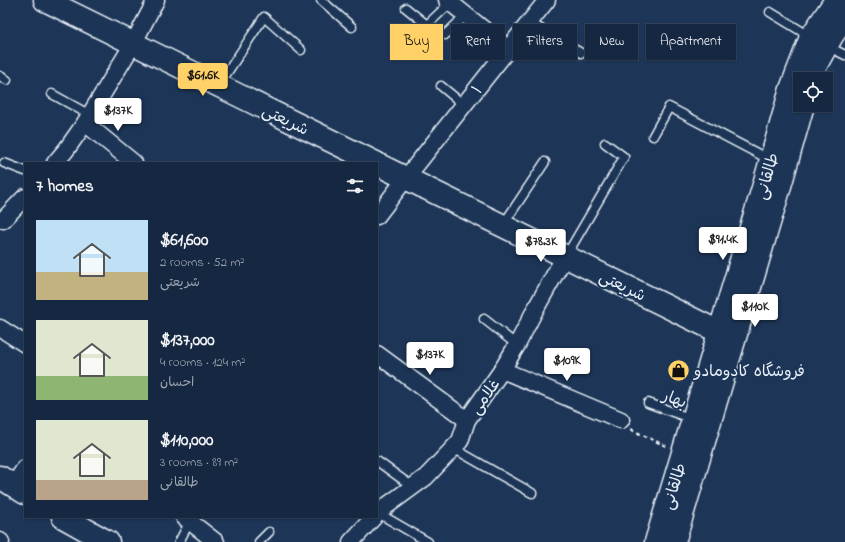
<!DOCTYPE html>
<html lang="en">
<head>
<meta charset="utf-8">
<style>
	body { margin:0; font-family:"Indie Flower","Playpen Sans Arabic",sans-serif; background:#23344c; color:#f1f3f6; height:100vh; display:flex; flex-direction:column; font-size:15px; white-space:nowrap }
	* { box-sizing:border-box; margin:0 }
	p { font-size:13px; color:#9ea6b1 }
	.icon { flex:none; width:22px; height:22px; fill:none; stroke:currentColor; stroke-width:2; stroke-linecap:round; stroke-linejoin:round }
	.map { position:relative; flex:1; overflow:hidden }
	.details { position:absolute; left:24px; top:162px; width:354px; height:356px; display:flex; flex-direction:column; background:#162841; border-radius:0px; box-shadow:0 1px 3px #0004,0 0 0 1px #35445a }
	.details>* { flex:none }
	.top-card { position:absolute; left:390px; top:24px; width:380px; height:36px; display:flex; gap:8px }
	.tools { position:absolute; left:793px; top:72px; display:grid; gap:8px }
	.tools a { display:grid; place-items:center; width:40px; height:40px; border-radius:0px; background:#162841; box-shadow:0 1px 3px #0004,0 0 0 1px #35445a; font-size:20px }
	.price { position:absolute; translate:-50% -34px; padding:0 9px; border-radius:4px; background:#fff; color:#222; font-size:13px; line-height:26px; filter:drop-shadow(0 1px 2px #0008) }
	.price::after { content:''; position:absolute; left:50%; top:24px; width:12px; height:9px; margin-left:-6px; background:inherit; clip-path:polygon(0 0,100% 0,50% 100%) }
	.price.active { background:#ffd166; color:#111 }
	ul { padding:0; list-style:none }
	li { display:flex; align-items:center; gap:12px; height:100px; padding:0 12px }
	li span { display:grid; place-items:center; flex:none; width:112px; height:80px; border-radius:0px; color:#555 }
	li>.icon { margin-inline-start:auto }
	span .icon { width:48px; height:48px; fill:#fffc; stroke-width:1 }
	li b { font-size:17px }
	h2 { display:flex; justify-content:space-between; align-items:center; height:48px; padding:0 12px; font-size:17px }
	.tag { padding:0 14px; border-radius:0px; background:#162841; box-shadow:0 1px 3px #0004,0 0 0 1px #35445a; font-size:14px; line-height:36px }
	.tag.active { background:#ffd166; color:#111 }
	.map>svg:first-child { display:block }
</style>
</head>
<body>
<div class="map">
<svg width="845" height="542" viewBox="0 0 845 542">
	<rect width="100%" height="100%" fill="#1d3557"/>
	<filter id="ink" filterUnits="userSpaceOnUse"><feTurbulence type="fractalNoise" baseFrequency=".025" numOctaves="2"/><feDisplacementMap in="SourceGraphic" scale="8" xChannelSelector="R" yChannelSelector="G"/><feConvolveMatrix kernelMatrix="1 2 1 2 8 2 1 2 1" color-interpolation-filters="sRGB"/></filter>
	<g filter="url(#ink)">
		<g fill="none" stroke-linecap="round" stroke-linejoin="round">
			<defs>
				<g id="lane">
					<polyline points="321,0 352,27"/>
					<polyline points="406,8 427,25 450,3"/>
					<polyline points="770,12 811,37"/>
					<polyline points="529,22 581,53"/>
					<polyline points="445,35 466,15"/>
					<polyline points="827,46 845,55"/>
					<polyline points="0,76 7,80"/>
					<polyline points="219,85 264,17 301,50"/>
					<polyline points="441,86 464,105"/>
					<polyline points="52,94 90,115"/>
					<polyline points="653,136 669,107 770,160"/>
					<polyline points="4,163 25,171"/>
					<polyline points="503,225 545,162"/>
					<polyline points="566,256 624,157 605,143"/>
					<polyline points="484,319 517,345"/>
					<polyline points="648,403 692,419"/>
					<polyline points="453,448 532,493"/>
					<polyline points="377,461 413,487"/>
					<polyline points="378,513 428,542"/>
					<polyline points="179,542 190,521"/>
					<polyline points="259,542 269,532"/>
				</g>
				<g id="street">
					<polyline points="447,0 508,49"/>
					<polyline points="85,123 134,163"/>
					<polyline points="55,163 66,150 85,123 133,44 156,0"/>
					<polyline points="377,216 406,178 547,0"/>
					<polyline points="3,220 25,197"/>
					<polyline points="0,328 25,344"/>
					<polyline points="377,354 467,420"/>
					<polyline points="502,370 621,420"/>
					<polyline points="13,486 25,468"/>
					<polyline points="377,513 426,477 460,441 467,420 502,370 517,345 536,308 565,256"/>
					<polyline points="184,517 216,542"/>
					<polyline points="0,541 1,542"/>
					<polyline points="351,542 374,517"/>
				</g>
				<g id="secondary">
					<polyline points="45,0 376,163"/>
					<polyline points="810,79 811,74 832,36 845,17"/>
					<polyline points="377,164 719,332"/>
					<polyline points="0,477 25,493"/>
					<polyline points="63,517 108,542"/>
					<polyline points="656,542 763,188 791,89 811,37 836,0"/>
					<polyline points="674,542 778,193 803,105"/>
				</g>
			</defs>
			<use href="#lane" stroke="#e8f1f8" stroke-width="11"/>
			<use href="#street" stroke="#e8f1f8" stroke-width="19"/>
			<use href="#secondary" stroke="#e8f1f8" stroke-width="25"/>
			<polyline stroke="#e8f1f8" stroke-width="2.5" stroke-dasharray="4 3" stroke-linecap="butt" points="631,429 634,431 668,447"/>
			<use href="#lane" stroke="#1d3557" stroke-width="8"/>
			<use href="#street" stroke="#1d3557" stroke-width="16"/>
			<use href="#secondary" stroke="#1d3557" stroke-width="22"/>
		</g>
	</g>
	<defs>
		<symbol id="shop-disc" viewBox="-11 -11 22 22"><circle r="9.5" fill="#ffd166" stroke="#1d3557"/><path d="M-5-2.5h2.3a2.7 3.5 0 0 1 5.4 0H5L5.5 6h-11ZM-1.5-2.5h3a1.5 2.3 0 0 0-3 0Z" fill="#111"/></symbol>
	</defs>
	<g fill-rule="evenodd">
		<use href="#shop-disc" x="666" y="358" width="25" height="25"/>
	</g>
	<g text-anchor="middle" stroke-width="4" stroke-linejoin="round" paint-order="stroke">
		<g font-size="16" fill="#e8f1f8" stroke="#1d3557">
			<text transform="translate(476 89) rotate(-52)" y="6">۱</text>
			<text transform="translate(286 119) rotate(26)" y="6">شریعتی</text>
			<text transform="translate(766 176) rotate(-74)" y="6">طالقانی</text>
			<text transform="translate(623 285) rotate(26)" y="6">شریعتی</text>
			<text transform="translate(484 396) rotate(-55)" y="6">غلامی</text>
			<text transform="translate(675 398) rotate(20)" y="6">بهار</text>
			<text transform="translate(673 486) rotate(-73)" y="6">طالقانی</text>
		</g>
		<g font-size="16" fill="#e8f1f8" stroke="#1d3557" text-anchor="start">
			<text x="694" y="376">فروشگاه کادومادو</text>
		</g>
	</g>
</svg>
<div class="tools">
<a><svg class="icon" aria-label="locate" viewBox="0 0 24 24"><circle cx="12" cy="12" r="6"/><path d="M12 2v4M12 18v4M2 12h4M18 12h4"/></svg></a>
</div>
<b class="price active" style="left:203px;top:97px">$61.6K</b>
<b class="price" style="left:118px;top:132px">$137K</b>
<b class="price" style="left:723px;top:261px">$91.4K</b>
<b class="price" style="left:541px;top:263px">$78.3K</b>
<b class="price" style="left:755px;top:328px">$110K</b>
<b class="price" style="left:430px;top:376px">$137K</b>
<b class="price" style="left:567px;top:382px">$109K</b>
<div class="top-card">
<a class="tag active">Buy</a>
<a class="tag">Rent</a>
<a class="tag">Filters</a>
<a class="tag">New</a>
<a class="tag">Apartment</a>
</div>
<section class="details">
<h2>7 homes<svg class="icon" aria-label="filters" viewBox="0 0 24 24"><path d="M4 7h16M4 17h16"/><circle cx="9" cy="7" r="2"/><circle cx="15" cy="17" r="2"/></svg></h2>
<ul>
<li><span style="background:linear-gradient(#bfe0f5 65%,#c2b280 0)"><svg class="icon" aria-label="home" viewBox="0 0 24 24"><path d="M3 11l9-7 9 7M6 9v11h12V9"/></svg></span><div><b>$61,600</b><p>2 rooms · 52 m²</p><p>شریعتی</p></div></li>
<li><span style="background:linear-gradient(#dfe7d0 70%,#8fb573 0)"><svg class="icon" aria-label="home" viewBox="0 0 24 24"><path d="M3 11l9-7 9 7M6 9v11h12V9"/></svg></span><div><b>$137,000</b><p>4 rooms · 124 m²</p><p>احسان</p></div></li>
<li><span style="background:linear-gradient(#dfe7d0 75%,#b9a48a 0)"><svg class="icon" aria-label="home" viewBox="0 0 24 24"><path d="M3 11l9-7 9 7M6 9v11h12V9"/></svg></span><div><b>$110,000</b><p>3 rooms · 89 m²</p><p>طالقانی</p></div></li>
</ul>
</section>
</div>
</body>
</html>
